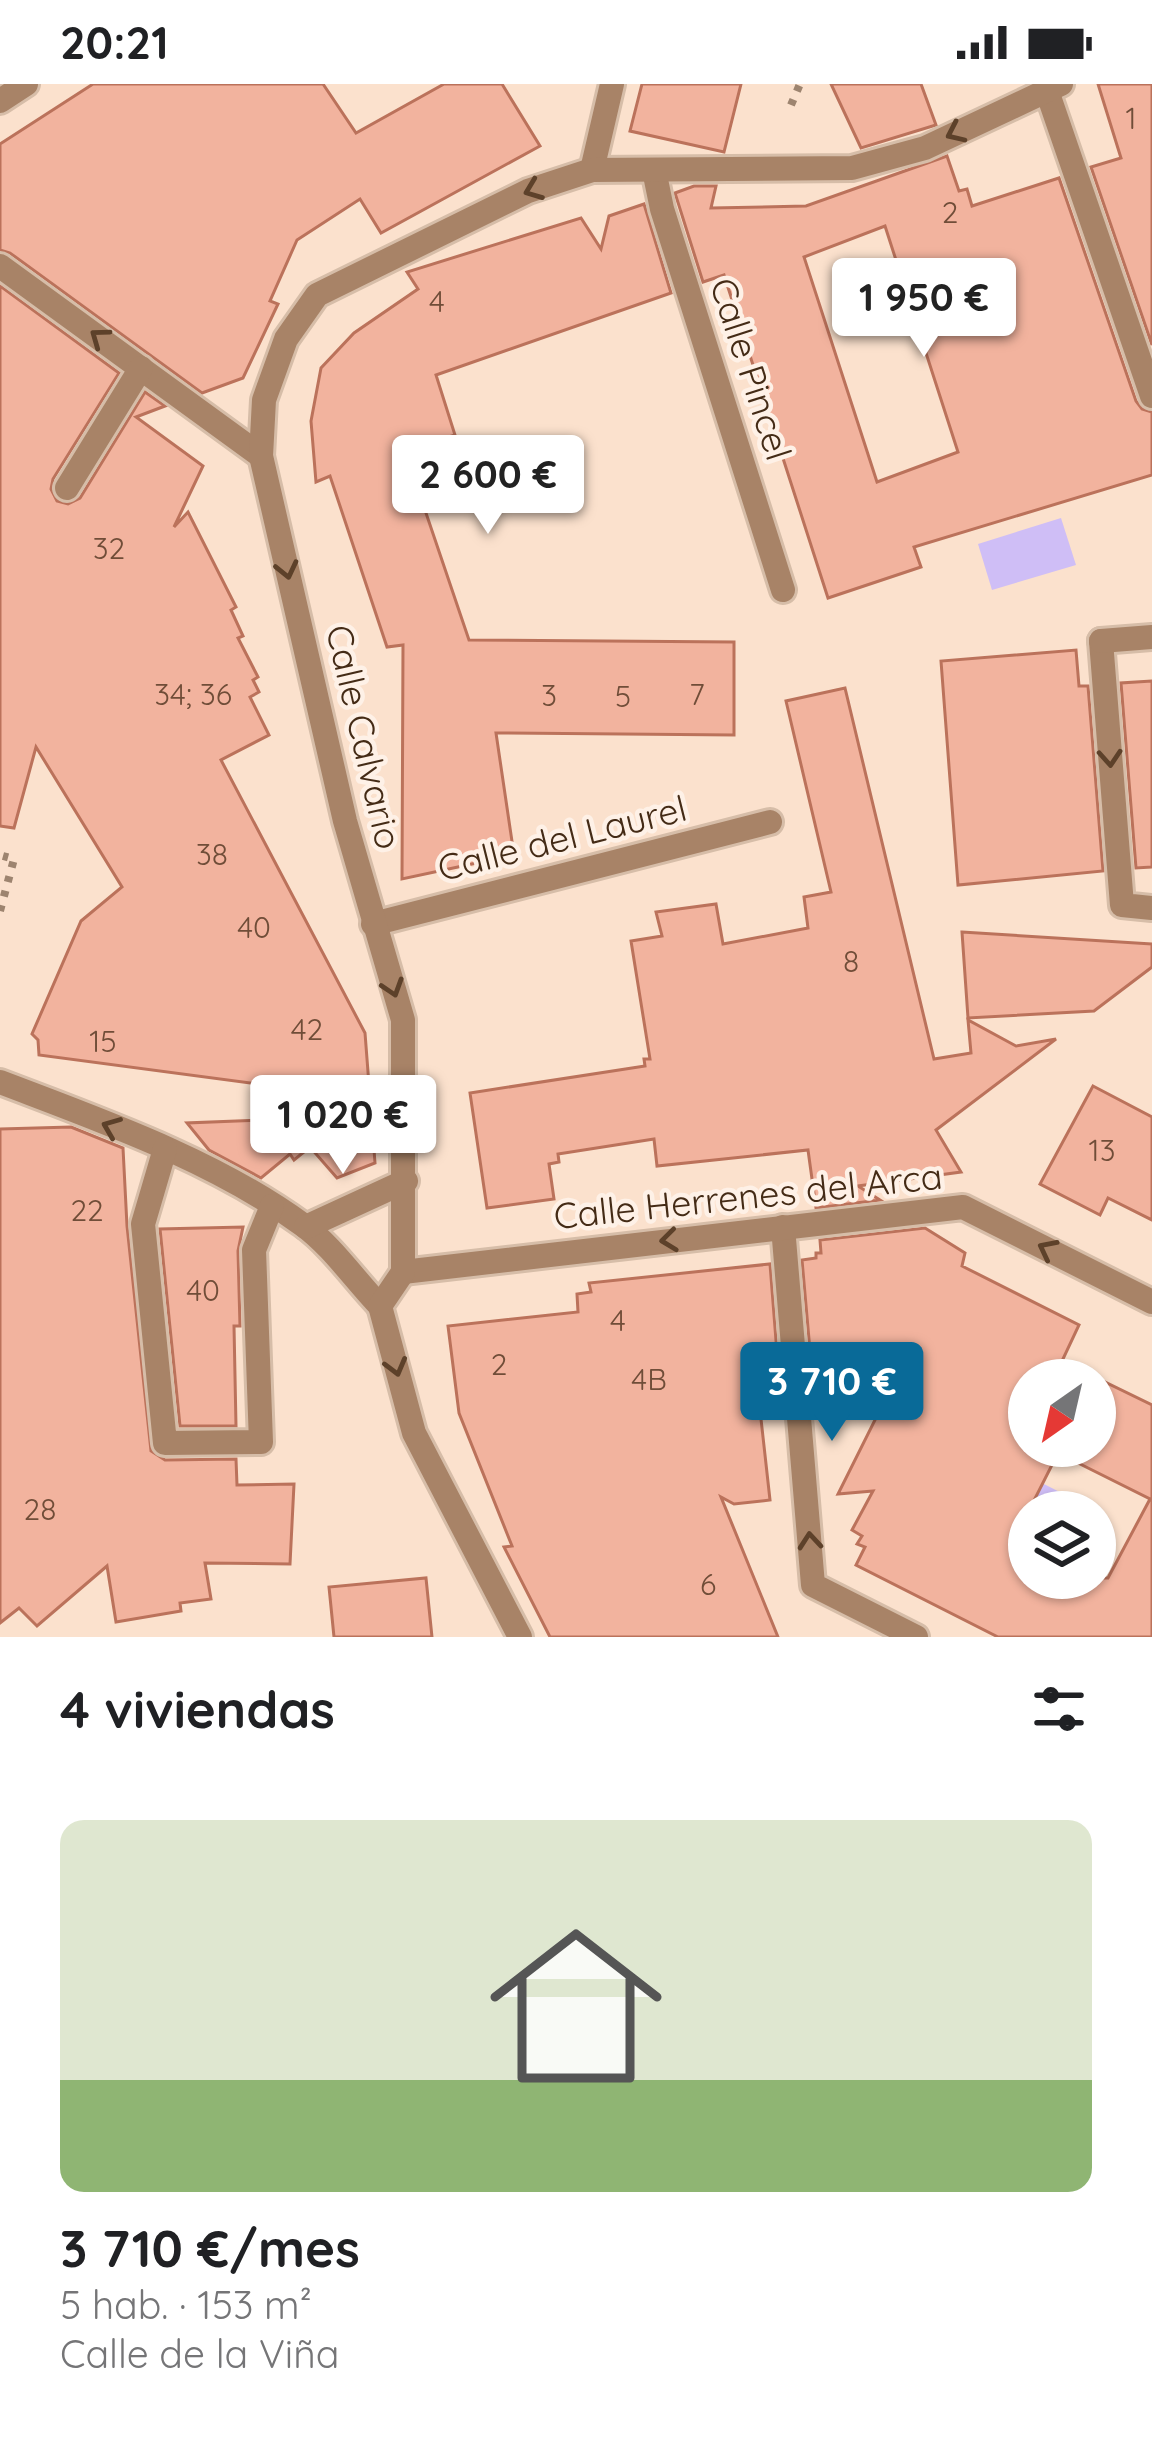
<!DOCTYPE html>
<html lang="es">
<head>
<meta charset="utf-8">
<style>
	body { margin:0; font-family:Quicksand,sans-serif; background:#f6f6f6; color:#202124; height:100vh; display:flex; flex-direction:column; font-size:45px; white-space:nowrap }
	* { box-sizing:border-box; margin:0 }
	p { font-size:39px; color:#757577 }
	.icon { flex:none; width:66px; height:66px; fill:none; stroke:currentColor; stroke-width:2; stroke-linecap:round; stroke-linejoin:round }
	.map { position:relative; height:1553px; overflow:hidden }
	.details { display:flex; flex-direction:column; background:#fff; flex:1 }
	.details>* { flex:none }
	.needle { width:78px; rotate:214deg }
	.tools { position:absolute; left:1008px; top:1275px; display:grid; gap:24px }
	.tools a { display:grid; place-items:center; width:108px; height:108px; border-radius:50%; background:#fff; box-shadow:0 3px 9px #0004; font-size:60px }
	.price { position:absolute; translate:-50% -102px; padding:0 27px; border-radius:12px; background:#fff; color:#222; font-size:39px; line-height:78px; filter:drop-shadow(0 3px 6px #0008) }
	.price::after { content:''; position:absolute; left:50%; top:72px; width:36px; height:27px; margin-left:-18px; background:inherit; clip-path:polygon(0 0,100% 0,50% 100%) }
	.price.current { background:#096a98; color:#fff }
	ul { padding:0; list-style:none }
	li { display:grid; align-content:center; gap:24px; height:636px; padding:0 60px }
	li span { display:grid; place-items:center; height:372px; border-radius:24px; color:#555 }
	li>.icon { margin-inline-start:auto }
	span .icon { width:216px; height:216px; fill:#fffc; stroke-width:1 }
	li b { font-size:51px }
	h2 { display:flex; justify-content:space-between; align-items:center; height:144px; padding:0 60px; font-size:51px }
	.status { display:flex; justify-content:space-between; align-items:center; height:84px; padding:0 60px; background:#fff; direction:ltr }
	.status svg { height:33px; fill:currentColor }
	.map>svg:first-child { display:block }
</style>
</head>
<body>
<div class="status"><b>20:21</b><svg viewBox="0 0 49 12"><path d="M0 12V9h3v3zM5 12V6h3v6zM10 12V3h3v9zM15 12V0h3v12zM26 1h20v11H26zM47 4h2v5h-2z"/></svg></div>
<div class="map">
<svg width="1152" height="1553" viewBox="0 0 1152 1553">
	<rect width="100%" height="100%" fill="#fbe1cd"/>
	<g fill="#cfbef6">
		<polygon points="1061,434 1076,481 992,506 978,460"/>
		<polygon points="1036,1396 1107,1432 1095,1455 1095,1428 1029,1429 1022,1426"/>
	</g>
	<g fill="#f2b39e" stroke="#bb725b" stroke-width="3" fill-rule="evenodd">
		<polygon points="93,0 323,0 356,49 444,0 502,0 540,62 381,149 360,115 297,156 270,217 278,220 243,294 202,309 10,169 0,166 0,60"/>
		<polygon points="642,0 741,0 724,68 630,47"/>
		<polygon points="831,0 921,0 936,41 861,64"/>
		<polygon points="1098,0 1152,0 1152,261 1091,83 1121,74"/>
		<path d="M947,72L959,107L967,105L972,122L1059,94L1136,317L1142,325L1152,328V391L914,463L921,483L828,514L724,191L703,198L675,109L694,102H716L711,124L806,122ZM885,142L958,368L877,398L804,173Z"/>
		<polygon points="644,120 671,209 436,291 455,351 405,367 469,556 734,558 734,651 496,649 514,771 402,795 403,561 387,563 330,392 316,398 311,337 321,284 354,249 418,205 407,188 581,134 601,165 609,132"/>
		<polygon points="0,202 119,289 53,395 51,405 57,417 68,420 80,414 145,308 165,322 136,333 203,382 174,443 188,428 236,523 231,526 243,552 238,554 258,593 253,596 259,608 250,613 269,651 221,676 365,949 375,1079 337,1094 310,1063 294,1076 290,1070 261,1094 209,1066 187,1039 264,1036 265,1001 39,971 38,956 32,950 81,837 122,803 36,663 14,744 0,742"/>
		<polygon points="1076,566 1079,602 1088,602 1103,787 958,801 941,577"/>
		<polygon points="1152,597 1152,783 1136,784 1121,599"/>
		<polygon points="845,604 934,975 971,969 968,936 1016,962 1056,955 936,1046 961,1088 858,1102 880,1116 816,1124 808,1066 657,1082 654,1055 558,1070 559,1078 549,1080 554,1115 487,1124 470,1009 645,982 644,975 650,975 631,857 662,852 656,828 716,820 723,860 808,844 804,813 831,808 786,617"/>
		<polygon points="962,848 1152,860 1152,883 1094,927 968,934"/>
		<polygon points="1093,1002 1152,1033 1152,1136 1108,1114 1100,1131 1040,1100"/>
		<polygon points="71,1043 123,1064 127,1142 151,1367 165,1376 236,1375 237,1401 294,1400 290,1480 205,1479 211,1515 180,1519 181,1527 116,1538 107,1482 37,1542 19,1524 0,1539 0,1045"/>
		<polygon points="243,1143 238,1167 240,1242 234,1242 236,1342 180,1342 160,1145"/>
		<path d="M925,1144L965,1169L962,1182L1079,1241L1062,1277L1152,1321V1553H998L856,1481L865,1463L857,1460L862,1452L852,1446L873,1407L838,1410L878,1330L877,1269L811,1278L802,1176L816,1174V1169H821L820,1156ZM1029,1296H1095V1362H1029ZM1058,1369L1150,1415L1108,1494H1029V1466L1013,1458Z"/>
		<polygon points="770,1180 778,1282 764,1284 767,1307 758,1308 770,1416 734,1420 721,1413 778,1553 550,1553 504,1463 512,1462 459,1329 448,1242 578,1228 577,1210 591,1208 589,1199"/>
		<polygon points="426,1494 432,1553 334,1553 329,1503"/>
	</g>
	<g fill="none" stroke-linecap="round" stroke-linejoin="round">
		<defs>
			<polyline id="lane" points="1101,557 1122,821 1152,824"/>
			<g id="street">
				<polyline points="1047,7 1152,312"/>
				<polyline points="0,17 26,0"/>
				<polyline points="592,86 612,0"/>
				<polyline points="654,86 662,125 783,506"/>
				<polyline points="0,182 261,372"/>
				<polyline points="67,404 141,284"/>
				<polyline points="1101,557 1152,553"/>
				<polyline points="373,840 770,738"/>
				<path d="M0,998C102,1037 214,1076 303,1141C331,1161 355,1196 380,1222"/>
				<polyline points="165,1065 143,1140 165,1359 261,1358 254,1166 272,1122"/>
				<polyline points="306,1143 406,1097"/>
				<polyline points="783,1143 813,1501 916,1553"/>
				<polyline points="403,1188 963,1123 1152,1218"/>
				<polyline points="520,1553 414,1349 380,1222 403,1188 403,936 345,737 261,372 264,316 286,255 317,211 528,107 592,86 852,84 925,64 1061,0"/>
			</g>
		</defs>
		<use href="#lane" stroke="#d6bda8" stroke-width="30"/>
		<use href="#street" stroke="#d6bda8" stroke-width="30"/>
		<g stroke="#9d846f" stroke-width="8" stroke-dasharray="6 9" stroke-linecap="butt">
			<polyline points="791,21 800,0"/>
			<polyline points="0,827 14,775 3,772"/>
		</g>
		<use href="#lane" stroke="#a88367" stroke-width="24"/>
		<use href="#street" stroke="#a88367" stroke-width="24"/>
	</g>
	<defs><path id="oneway-chevron" d="M-2-3.5L2.5 0L-2 3.5" fill="none" stroke-width="1.6" stroke-linecap="round" stroke-linejoin="round" transform="scale(3)"/></defs>
	<g stroke="#5d412a">
		<use href="#oneway-chevron" transform="translate(955 49) rotate(155)"/>
		<use href="#oneway-chevron" transform="translate(533 106) rotate(159)"/>
		<use href="#oneway-chevron" transform="translate(99 253) rotate(-144)"/>
		<use href="#oneway-chevron" transform="translate(287 486) rotate(77)"/>
		<use href="#oneway-chevron" transform="translate(1110 674) rotate(86)"/>
		<use href="#oneway-chevron" transform="translate(393 904) rotate(72)"/>
		<use href="#oneway-chevron" transform="translate(111 1043) rotate(-158)"/>
		<use href="#oneway-chevron" transform="translate(669 1156) rotate(173)"/>
		<use href="#oneway-chevron" transform="translate(1047 1165) rotate(-153)"/>
		<use href="#oneway-chevron" transform="translate(396 1283) rotate(75)"/>
		<use href="#oneway-chevron" transform="translate(810 1457) rotate(-95)"/>
	</g>
	<g text-anchor="middle" stroke-width="9" stroke-linejoin="round" paint-order="stroke">
		<g font-size="30" fill="#704d38">
			<text x="1131" y="45">1</text>
			<text x="950" y="139">2</text>
			<text x="437" y="228">4</text>
			<text x="109" y="475">32</text>
			<text x="193" y="621">34; 36</text>
			<text x="697" y="621">7</text>
			<text x="549" y="622">3</text>
			<text x="623" y="623">5</text>
			<text x="212" y="781">38</text>
			<text x="254" y="854">40</text>
			<text x="851" y="888">8</text>
			<text x="307" y="956">42</text>
			<text x="103" y="968">15</text>
			<text x="1102" y="1077">13</text>
			<text x="87" y="1137">22</text>
			<text x="203" y="1217">40</text>
			<text x="618" y="1247">4</text>
			<text x="499" y="1291">2</text>
			<text x="649" y="1306">4B</text>
			<text x="40" y="1436">28</text>
			<text x="708" y="1511">6</text>
		</g>
		<g font-size="36" fill="#442b16" stroke="#fef1e7">
			<text transform="translate(751 285) rotate(72)" y="13">Calle Pincel</text>
			<text transform="translate(364 653) rotate(77)" y="13">Calle Calvario</text>
			<text transform="translate(562 754) rotate(-14)" y="13">Calle del Laurel</text>
			<text transform="translate(748 1112) rotate(-6)" y="13">Calle Herrenes del Arca</text>
		</g>
	</g>
</svg>
<div class="tools">
<a><svg class="needle" viewBox="-14 -14 28 28"><path d="M0-13l5 13h-10z" fill="#e53935"/><path d="M0 13l5-13h-10z" fill="#757577"/></svg></a>
<a><svg class="icon" aria-label="layers" viewBox="0 0 24 24"><path d="M12 4l9 5-9 5-9-5zM3 14l9 5 9-5"/></svg></a>
</div>
<b class="price" style="left:924px;top:276px">1 950 €</b>
<b class="price" style="left:488px;top:453px">2 600 €</b>
<b class="price" style="left:343px;top:1093px">1 020 €</b>
<b class="price current" style="left:832px;top:1360px">3 710 €</b>
</div>
<section class="details">
<h2>4 viviendas<svg class="icon" aria-label="filters" viewBox="0 0 24 24"><path d="M4 7h16M4 17h16"/><circle cx="9" cy="7" r="2"/><circle cx="15" cy="17" r="2"/></svg></h2>
<ul>
<li><span style="background:linear-gradient(#dfe7d0 70%,#8fb573 0)"><svg class="icon" aria-label="home" viewBox="0 0 24 24"><path d="M3 11l9-7 9 7M6 9v11h12V9"/></svg></span><div><b>3 710 €/mes</b><p>5 hab. · 153 m²</p><p>Calle de la Viña</p></div></li>
</ul>
</section>
</body>
</html>
